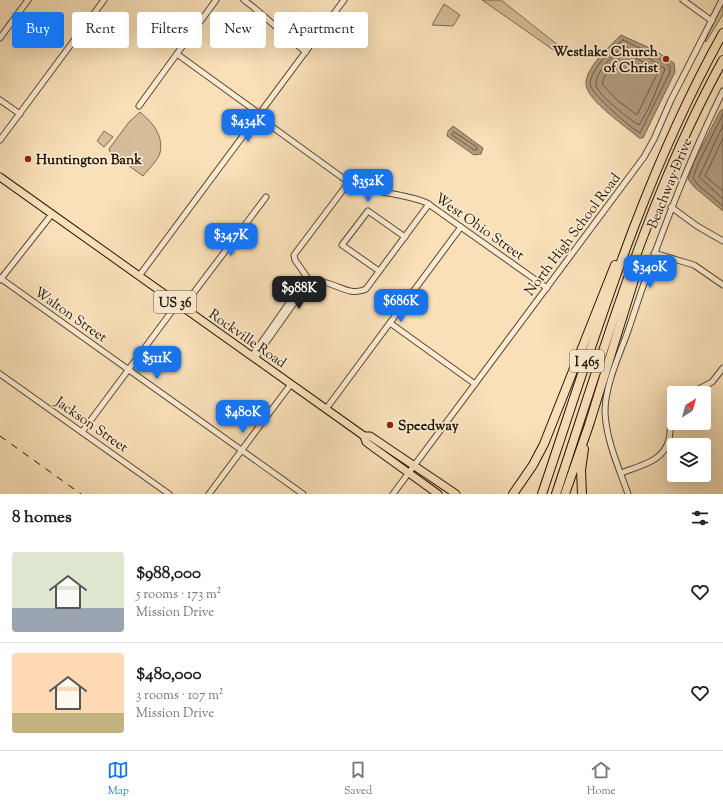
<!DOCTYPE html>
<html lang="en">
<head>
<meta charset="utf-8">
<style>
	body { margin:0; font-family:"Sorts Mill Goudy",serif; background:#f6f6f6; color:#202124; height:100vh; display:flex; flex-direction:column; font-size:15px; white-space:nowrap }
	* { box-sizing:border-box; margin:0 }
	p { font-size:13px; color:#757577 }
	.icon { flex:none; width:22px; height:22px; fill:none; stroke:currentColor; stroke-width:2; stroke-linecap:round; stroke-linejoin:round }
	.map { position:relative; height:494px; overflow:hidden }
	.side { display:flex; flex-direction:column; background:#fff; flex:1 }
	.side>* { flex:none }
	.top-card { position:absolute; left:12px; top:12px; width:400px; height:36px; display:flex; gap:8px }
	.needle { width:26px; rotate:37deg }
	.tools { position:absolute; left:667px; top:386px; display:grid; gap:8px }
	.tools a { display:grid; place-items:center; width:44px; height:44px; border-radius:4px; background:#fff; box-shadow:0 4px 16px #0002; font-size:20px }
	.price { position:absolute; translate:-50% -34px; padding:0 9px; border-radius:8px; background:#1a73e8; color:#fff; font-size:13px; line-height:26px; filter:drop-shadow(0 1px 2px #0008) }
	.price::after { content:''; position:absolute; left:50%; top:24px; width:12px; height:9px; margin-left:-6px; background:inherit; clip-path:polygon(0 0,100% 0,50% 100%) }
	.price.on { background:#222; color:#fff }
	ul { padding:0; list-style:none }
	li { display:flex; align-items:center; gap:12px; height:100px; padding:0 12px }
	li+li { border-top:1px solid #e0e0e0 }
	li span { display:grid; place-items:center; flex:none; width:112px; height:80px; border-radius:4px; color:#555 }
	li>.icon { margin-inline-start:auto }
	span .icon { width:48px; height:48px; fill:#fffc; stroke-width:1 }
	li b { font-size:17px }
	h2 { display:flex; justify-content:space-between; align-items:center; height:48px; padding:0 12px; font-size:17px }
	.tag { padding:0 14px; border-radius:4px; background:#fff; box-shadow:0 4px 16px #0002; font-size:14px; line-height:36px }
	.tag.on { background:#1a73e8; color:#fff }
	.tabs { display:flex; justify-content:space-around; align-items:center; height:56px; border-top:1px solid #e0e0e0; background:#fff; font-size:11px; color:#757577 }
	.tabs a { display:grid; justify-items:center; gap:2px }
	.tabs .on { color:#1a73e8 }
	.map>svg:first-child { display:block }
</style>
</head>
<body>
<div class="map">
<svg width="723" height="494" viewBox="0 0 723 494">
	<rect width="100%" height="100%" fill="#f9e0b9"/>
	<filter id="stains"><feTurbulence type="fractalNoise" baseFrequency=".005" numOctaves="4"/><feColorMatrix values="0 0 0 0 .2 0 0 0 0 .09 0 0 0 0 .02 0 0 0 .5 -.17"/></filter>
	<radialGradient id="worn" r=".72"><stop offset=".6" stop-color="#630" stop-opacity="0"/><stop offset="1" stop-color="#630" stop-opacity=".3"/></radialGradient>
	<g fill="#d5bd9a" stroke="#7c6950">
		<polygon points="482,0 501,0 559,46 555,51"/>
		<polygon points="444,4 460,15 453,26 432,25"/>
		<polygon points="723,4 723,14 706,42 705,41"/>
		<path d="M140,112C152,122 164,135 160,153C158,160 148,170 143,176L110,152L109,149L129,122Z"/>
		<polygon points="104,131 113,137 104,147 97,141"/>
	</g>
	<g fill="#b09b7c" stroke="#78654c">
		<path d="M621,35L654,50L674,63L675,72L643,138H639C627,127 586,100 586,84C585,68 611,45 621,35Z"/>
		<polygon points="723,109 723,211 694,187 688,179 694,162 720,111"/>
		<polygon points="453,126 483,148 481,154 474,155 447,136 448,131"/>
	</g>
	<g fill="none" stroke-linecap="round" stroke-linejoin="round">
		<g stroke="#6a5840" stroke-width="1">
			<path d="M623,40L652,54L670,66V72L640,133C632,129 590,93 590,84C590,71 613,46 623,40Z"/>
			<path d="M624,46L649,58L665,69L649,108L639,125C631,121 597,94 596,85C594,74 615,52 624,46Z"/>
			<path d="M625,53L646,63L658,72L637,115L617,100L602,84C605,72 615,61 625,53Z"/>
			<polyline points="723,114 698,164 693,178 697,184 723,206"/>
			<polyline points="723,125 699,177 723,199"/>
			<polygon points="454,132 477,147 477,150 474,150 452,135"/>
			<polyline points="723,138 705,176 723,191"/>
		</g>
		<defs>
			<g id="minor">
				<path d="M244,0C266,16 284,36 306,52"/>
				<polyline points="683,0 712,21"/>
				<polyline points="0,38 28,0"/>
				<path d="M177,54L257,112L260,118L347,181C371,194 402,192 427,203L547,288"/>
				<polyline points="0,100 20,114"/>
				<polyline points="139,106 216,0"/>
				<polyline points="0,140 104,0"/>
				<polyline points="671,207 697,226 723,241"/>
				<polyline points="654,253 694,265 723,285"/>
				<polyline points="379,271 342,245 368,211 405,237"/>
				<polyline points="139,276 344,0"/>
				<polyline points="0,278 303,494"/>
				<polyline points="0,280 52,214"/>
				<path d="M309,280C314,283 321,282 327,283C341,287 352,296 366,289L429,204"/>
				<polyline points="309,280 295,260 294,255 349,182"/>
				<polyline points="183,307 266,197"/>
				<polyline points="390,323 475,384"/>
				<polyline points="252,356 296,293 302,289 309,280"/>
				<polyline points="255,358 299,296 301,290"/>
				<polyline points="0,374 169,494"/>
				<polyline points="691,393 712,382 723,368"/>
				<polyline points="326,409 461,227"/>
				<polyline points="82,432 178,303"/>
				<path d="M621,473C639,466 665,461 669,439C671,430 669,423 674,415"/>
				<polyline points="209,494 291,384"/>
				<polyline points="393,494 644,157 654,139 671,100 722,0"/>
				<path d="M628,494C619,468 606,440 605,412C605,385 619,356 628,331C655,248 685,168 723,91"/>
			</g>
			<g id="major">
				<polyline points="0,177 350,426 364,436 370,436 456,494"/>
				<polyline points="364,436 366,442 374,448 438,494"/>
			</g>
			<g id="highway">
				<polyline points="513,494 533,465 544,444 615,265"/>
				<path d="M542,494C595,337 642,178 723,33"/>
				<path d="M556,494C605,347 648,196 723,60"/>
				<polyline points="565,494 589,425 637,270"/>
				<polyline points="582,494 581,470 584,449"/>
			</g>
		</defs>
		<use href="#minor" stroke="#584832" stroke-width="7"/>
		<use href="#major" stroke="#231505" stroke-width="9"/>
		<use href="#highway" stroke="#231505" stroke-width="10"/>
		<use href="#minor" stroke="#fbebd2" stroke-width="5"/>
		<use href="#major" stroke="#f9e0b9" stroke-width="7"/>
		<use href="#highway" stroke="#f9e0b9" stroke-width="8"/>
		<polyline stroke="#231505" stroke-width="1" stroke-dasharray="7 7" stroke-linecap="butt" points="0,436 81,494"/>
	</g>
	<g fill="#8f2418" stroke="#fbebd2" stroke-width="1.5">
		<circle cx="666" cy="59" r="4"/>
		<circle cx="28" cy="159" r="4"/>
		<circle cx="390" cy="425" r="4"/>
	</g>
	<g text-anchor="middle" stroke-width="3.5" stroke-linejoin="round" paint-order="stroke">
		<g fill="#fbebd2" stroke="#645542" stroke-width="1">
			<rect x="154" y="291" width="42" height="22" rx="3"/>
			<rect x="570" y="350" width="34" height="22" rx="3"/>
		</g>
		<g font-size="13" font-weight="bold" fill="#231505">
			<text x="175" y="307">US 36</text>
			<text x="587" y="366">I 465</text>
		</g>
		<g font-size="14" font-weight="bold" fill="#231505" stroke="#fbebd2" text-anchor="start">
			<text x="658" y="56" text-anchor="end">Westlake Church<tspan x="658" dy="16">of Christ</tspan></text>
			<text x="36" y="164">Huntington Bank</text>
			<text x="398" y="430">Speedway</text>
		</g>
		<g font-size="14" fill="#231505" stroke="#fbebd2">
			<text transform="translate(669 183) rotate(-68)" y="5">Beachway Drive</text>
			<text transform="translate(480 226) rotate(35)" y="5">West Ohio Street</text>
			<text transform="translate(572 234) rotate(-53)" y="5">North High School Road</text>
			<text transform="translate(71 314) rotate(35)" y="5">Walton Street</text>
			<text transform="translate(248 338) rotate(35)" y="5">Rockville Road</text>
			<text transform="translate(92 424) rotate(35)" y="5">Jackson Street</text>
		</g>
	</g>
	<rect width="100%" height="100%" filter="url(#stains)"/>
	<rect width="100%" height="100%" fill="url(#worn)"/>
</svg>
<div class="tools">
<a><svg class="needle" viewBox="-14 -14 28 28"><path d="M0-13l5 13h-10z" fill="#e53935"/><path d="M0 13l5-13h-10z" fill="#757577"/></svg></a>
<a><svg class="icon" aria-label="layers" viewBox="0 0 24 24"><path d="M12 4l9 5-9 5-9-5zM3 14l9 5 9-5"/></svg></a>
</div>
<b class="price" style="left:248px;top:143px">$434K</b>
<b class="price" style="left:368px;top:203px">$352K</b>
<b class="price" style="left:231px;top:257px">$347K</b>
<b class="price" style="left:650px;top:289px">$340K</b>
<b class="price on" style="left:299px;top:310px">$988K</b>
<b class="price" style="left:401px;top:323px">$686K</b>
<b class="price" style="left:157px;top:380px">$511K</b>
<b class="price" style="left:243px;top:434px">$480K</b>
<div class="top-card">
<a class="tag on">Buy</a>
<a class="tag">Rent</a>
<a class="tag">Filters</a>
<a class="tag">New</a>
<a class="tag">Apartment</a>
</div>
</div>
<section class="side">
<h2>8 homes<svg class="icon" aria-label="filters" viewBox="0 0 24 24"><path d="M4 7h16M4 17h16"/><circle cx="9" cy="7" r="2"/><circle cx="15" cy="17" r="2"/></svg></h2>
<ul>
<li><span style="background:linear-gradient(#dfe7d0 70%,#9aa5b1 0)"><svg class="icon" aria-label="home" viewBox="0 0 24 24"><path d="M3 11l9-7 9 7M6 9v11h12V9"/></svg></span><div><b>$988,000</b><p>5 rooms · 173 m²</p><p>Mission Drive</p></div><svg class="icon" aria-label="heart" viewBox="0 0 24 24"><path d="M12 20l-8-8c-3-5 5-10 8-4 3-6 11-1 8 4z"/></svg></li>
<li><span style="background:linear-gradient(#ffd9b3 75%,#c2b280 0)"><svg class="icon" aria-label="home" viewBox="0 0 24 24"><path d="M3 11l9-7 9 7M6 9v11h12V9"/></svg></span><div><b>$480,000</b><p>3 rooms · 107 m²</p><p>Mission Drive</p></div><svg class="icon" aria-label="heart" viewBox="0 0 24 24"><path d="M12 20l-8-8c-3-5 5-10 8-4 3-6 11-1 8 4z"/></svg></li>
</ul>
</section>
<nav class="tabs">
<a class="on"><svg class="icon" aria-label="map" viewBox="0 0 24 24"><path d="M3 6l6-2 6 2 6-2v14l-6 2-6-2-6 2zM9 4v14M15 6v14"/></svg>Map</a>
<a><svg class="icon" aria-label="saved" viewBox="0 0 24 24"><path d="M7 4h10v16l-5-4-5 4z"/></svg>Saved</a>
<a><svg class="icon" aria-label="home" viewBox="0 0 24 24"><path d="M3 11l9-7 9 7M6 9v11h12V9"/></svg>Home</a>
</nav>
</body>
</html>
